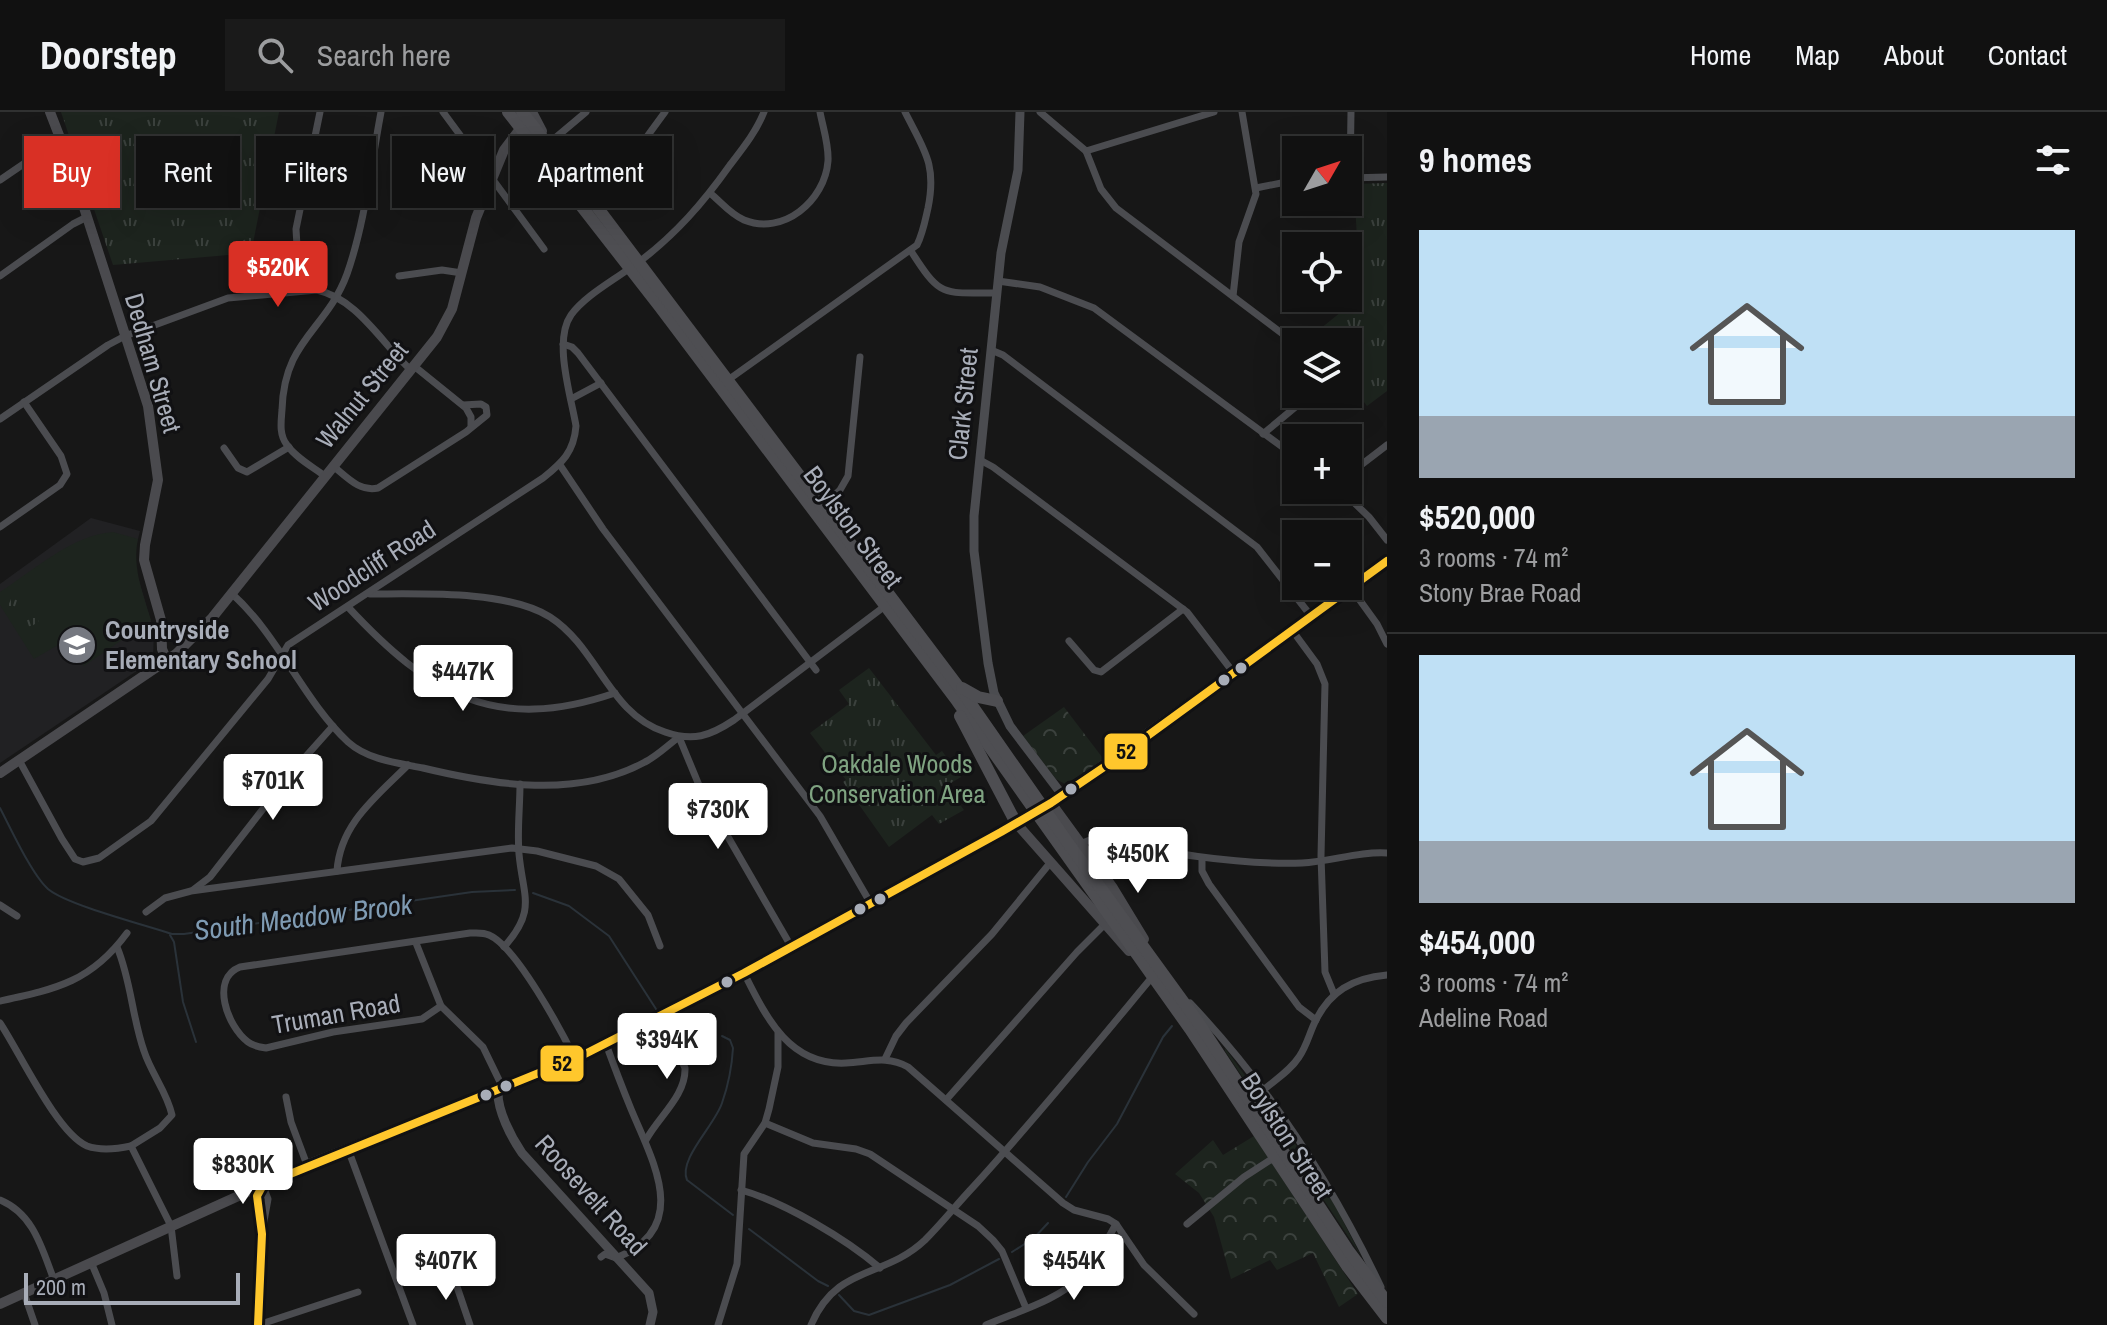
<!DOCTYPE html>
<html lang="en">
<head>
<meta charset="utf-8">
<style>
	body { margin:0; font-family:"Archivo Narrow",sans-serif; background:#1a1a1a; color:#f1f3f6; height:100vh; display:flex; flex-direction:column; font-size:30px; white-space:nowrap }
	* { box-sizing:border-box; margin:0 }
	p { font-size:26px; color:#9c9d9f }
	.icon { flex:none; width:44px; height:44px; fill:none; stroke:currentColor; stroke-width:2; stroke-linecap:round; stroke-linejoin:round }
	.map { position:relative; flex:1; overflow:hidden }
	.side { display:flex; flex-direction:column; background:#111; width:720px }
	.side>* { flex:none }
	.banner { position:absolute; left:24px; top:24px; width:760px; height:72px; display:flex; gap:16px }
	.needle { width:52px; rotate:51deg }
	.controls { position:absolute; left:1282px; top:24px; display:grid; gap:16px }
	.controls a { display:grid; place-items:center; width:80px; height:80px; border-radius:0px; background:#111; box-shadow:0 8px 32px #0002,0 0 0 2px #303131; font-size:40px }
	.scale { position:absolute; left:24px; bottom:20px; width:216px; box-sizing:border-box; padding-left:8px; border:4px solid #a8adb8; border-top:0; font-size:22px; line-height:28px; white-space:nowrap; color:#a8adb8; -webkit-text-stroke:6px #111113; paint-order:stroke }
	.price { position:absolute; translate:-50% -68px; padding:0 18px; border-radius:8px; background:#fff; color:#222; font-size:26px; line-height:52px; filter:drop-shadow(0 2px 4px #0008) }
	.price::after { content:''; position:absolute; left:50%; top:48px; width:24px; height:18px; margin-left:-12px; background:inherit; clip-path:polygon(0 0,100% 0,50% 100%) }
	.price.current { background:#d93025; color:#fff }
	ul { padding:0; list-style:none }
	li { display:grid; align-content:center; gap:16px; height:424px; padding:0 32px }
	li+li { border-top:2px solid #303131 }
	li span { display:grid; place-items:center; height:248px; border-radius:0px; color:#555 }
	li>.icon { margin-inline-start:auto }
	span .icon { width:144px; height:144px; fill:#fffc; stroke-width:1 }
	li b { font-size:34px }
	h2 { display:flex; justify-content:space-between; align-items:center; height:96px; padding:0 32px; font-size:34px }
	.chip { padding:0 28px; border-radius:0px; background:#111; box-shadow:0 8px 32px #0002,0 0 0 2px #303131; font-size:28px; line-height:72px }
	.chip.current { background:#d93025; color:#fff }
	header { display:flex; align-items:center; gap:48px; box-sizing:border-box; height:112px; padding:0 40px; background:#111; border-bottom:2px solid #303131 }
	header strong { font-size:38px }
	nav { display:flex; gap:44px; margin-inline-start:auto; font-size:28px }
	.search { width:560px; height:72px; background:#1a1a1a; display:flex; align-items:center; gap:20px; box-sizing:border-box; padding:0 28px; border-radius:0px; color:#9c9d9f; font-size:30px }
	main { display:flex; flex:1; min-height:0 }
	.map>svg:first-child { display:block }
</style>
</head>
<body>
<header>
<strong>Doorstep</strong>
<div class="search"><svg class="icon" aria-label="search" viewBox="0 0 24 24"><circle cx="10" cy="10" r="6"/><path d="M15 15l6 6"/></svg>Search here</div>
<nav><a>Home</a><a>Map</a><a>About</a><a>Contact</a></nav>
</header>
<main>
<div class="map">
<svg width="1387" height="1213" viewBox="0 0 1387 1213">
	<defs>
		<pattern id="forest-crowns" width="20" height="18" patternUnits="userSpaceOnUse" patternTransform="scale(2)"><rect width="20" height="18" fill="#1d241e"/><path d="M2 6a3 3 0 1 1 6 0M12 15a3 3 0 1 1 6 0" fill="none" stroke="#3b413d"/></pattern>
		<pattern id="park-tufts" width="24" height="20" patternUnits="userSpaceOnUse" patternTransform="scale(2)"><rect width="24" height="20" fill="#1d241e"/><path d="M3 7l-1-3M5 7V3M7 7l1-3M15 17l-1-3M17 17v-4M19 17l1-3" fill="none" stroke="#3b413d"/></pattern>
	</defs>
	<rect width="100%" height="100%" fill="#171717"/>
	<polygon fill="#212123" points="91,406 140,419 135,439 136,458 154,520 153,545 147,552 0,651 0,472"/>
	<g fill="#1d241e">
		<path d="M113,420L138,427C132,455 143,482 151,508L84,554L71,535L63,530L34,547L0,493V480C34,458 72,423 113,420Z"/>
		<polygon points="1225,936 1323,1070 1361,1144 1225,939"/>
	</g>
	<g fill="url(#forest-crowns)">
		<polygon points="1064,595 1105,649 1065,672 1056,667 1023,624"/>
		<polygon points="1254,1024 1358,1182 1339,1195 1313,1141 1277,1158 1270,1148 1231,1167 1214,1105 1199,1081 1175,1062 1213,1028 1223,1043"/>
	</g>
	<g fill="url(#park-tufts)">
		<polygon points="61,0 279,0 251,141 113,153"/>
		<polygon points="1387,71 1387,279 1367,294 1348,269 1348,230 1304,230 1341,200 1359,163 1354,72"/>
		<polygon points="25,479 39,509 21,522 6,499 11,487"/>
		<polygon points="869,556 936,643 942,639 961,665 946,674 964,698 939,712 932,703 889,735 843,670 846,668 810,621 849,592 839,578"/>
	</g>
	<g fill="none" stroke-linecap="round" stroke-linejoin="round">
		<g stroke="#2a3239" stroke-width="2">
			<path d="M0,696C11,717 32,763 48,777C67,793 145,813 172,822H184L472,780L515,778"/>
			<polyline points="533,781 569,794 609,824 656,897"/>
			<polyline points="170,823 174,830 183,890 196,930"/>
			<path d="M722,924L730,928L733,936C732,953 728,974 722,991C715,1013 678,1047 687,1068L733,1103"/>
			<polyline points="1066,1085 1088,1050 1117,1012 1163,925 1172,914"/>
			<polyline points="749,1117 818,1169 828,1174"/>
			<polyline points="1012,1140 1034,1126 1048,1111"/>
			<polyline points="839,1183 854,1199 869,1203 950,1173 999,1147"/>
		</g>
		<g stroke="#4b4c50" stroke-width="7">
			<polyline points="443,0 544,137"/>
			<polyline points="1040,0 1086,39 1101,77 1116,96 1296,232"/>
			<polyline points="548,32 586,0"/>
			<polyline points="1086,39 1214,0"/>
			<polyline points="1348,66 1387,65"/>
			<polyline points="1350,66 1351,0"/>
			<polyline points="0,68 60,27"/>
			<polyline points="1256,76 1296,68"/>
			<path d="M710,81C721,90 730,102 744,108C783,124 825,89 828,49C829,33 823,16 820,0"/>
			<polyline points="588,83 627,52 665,0"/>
			<polyline points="297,134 296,117 320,0"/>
			<path d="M911,139C942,188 943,180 996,181"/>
			<path d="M639,150C676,122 703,91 730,53C743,36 756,20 764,0"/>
			<polyline points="0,164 73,112 87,105"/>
			<polyline points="399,164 442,158 462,161"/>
			<polyline points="998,169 1040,175 1094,196 1296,345"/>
			<polyline points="1233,184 1239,130 1256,82 1242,0"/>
			<polyline points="563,232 572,235 578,241 816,558"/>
			<polyline points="991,238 1003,243 1257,435 1311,504"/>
			<polyline points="414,254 466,296 471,305 471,315"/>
			<path d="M728,268L917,133C923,121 925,109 928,96C937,52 924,38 905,0"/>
			<polyline points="571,287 601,271"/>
			<path d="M0,307L108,233L125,224L228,186L317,178C358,187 382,232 411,258"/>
			<polyline points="1263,322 1311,282"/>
			<polyline points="224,336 238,356 247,360 289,335"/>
			<polyline points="980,348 993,355 1187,500 1233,560"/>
			<polyline points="560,353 603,417 820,704 871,792"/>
			<path d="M333,354C347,365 359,380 378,376L466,320L487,303L486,295L481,292L463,293"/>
			<polyline points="1348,363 1387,333"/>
			<path d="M325,364C313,355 296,346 287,333C279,323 281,310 282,298C284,227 326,219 347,162C365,111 371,53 381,0"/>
			<polyline points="1341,378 1369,405 1387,428"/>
			<polyline points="823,394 840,378 848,364 860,245"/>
			<polyline points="0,415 60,373 67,362 61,344 24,290"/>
			<polyline points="1351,476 1377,512 1387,532"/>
			<path d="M231,481C278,522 303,588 348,630C368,648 398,651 423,656C494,673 577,687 645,650C657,644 668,633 679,625L701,678L792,836"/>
			<path d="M370,482C420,482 507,478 550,505C598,536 609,602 665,620C693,630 710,624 734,608L885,494"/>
			<path d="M348,495C429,582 495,622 615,581"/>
			<polyline points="1292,518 1317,552 1325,572 1321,744 1325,860 1334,882"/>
			<polyline points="1069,529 1094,558 1101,560 1183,497"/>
			<path d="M19,648L62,727L75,747L83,750L99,746L151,709L268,567L288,533L543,366C562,351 574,340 576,314C571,284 553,229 571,203C585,184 611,170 630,156"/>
			<path d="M1080,732L1095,726C1164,740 1231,753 1302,751C1330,750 1359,739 1387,741"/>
			<polyline points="1202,747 1202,759 1209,772 1299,895 1316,908"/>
			<path d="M337,759C340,712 376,685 408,653"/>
			<polyline points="193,778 210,765 291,661 333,614"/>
			<polyline points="0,793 17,804"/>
			<polyline points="146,800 165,786 191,779 512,736 537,739 596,754 619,767 648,803 660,834"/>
			<polyline points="416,831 441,894 483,935 500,970 498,978"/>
			<path d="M117,835C131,868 132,905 144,939C151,961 167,980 172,1003L160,1016L131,1034"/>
			<path d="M504,835C537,798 523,785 519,742C517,719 520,695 520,672"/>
			<path d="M744,861C766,905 789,954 846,951C869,950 887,943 908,955L1063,1091L1074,1098L1108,1107L1116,1112L1144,1153L1194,1202"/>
			<path d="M0,889C56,877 91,870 127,821"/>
			<path d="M1190,891C1270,975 1331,1070 1381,1175"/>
			<path d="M441,894L422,907L333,920L266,936C259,935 253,934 248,930C227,914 210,867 240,855L470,821C476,821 483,820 489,823C516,834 562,920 575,947"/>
			<path d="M0,911C20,941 57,1021 87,1034C101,1039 117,1037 131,1034L171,1114L177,1164"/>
			<polyline points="885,947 896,924 906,911 992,822 1050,751"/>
			<path d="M1262,979C1275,968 1290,959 1299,945C1306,935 1309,923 1314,912C1329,879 1353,866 1387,863"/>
			<polyline points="286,985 291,1010 307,1053"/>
			<polyline points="946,988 1077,840 1105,812"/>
			<polyline points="765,1011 813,1031 856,1037 870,1042 978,1114 993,1128 1002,1139 1026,1196"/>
			<path d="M646,1028C658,1005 686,984 685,956L662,903"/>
			<polyline points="348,1037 413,1213"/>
			<path d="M741,1078C784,1090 846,1127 880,1156"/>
			<path d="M0,1088C34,1102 42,1137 54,1168"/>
			<polyline points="1187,1112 1244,1065 1275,1045"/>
			<polyline points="262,1120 268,1087 263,1074"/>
			<path d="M601,1145L605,1142L616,1146C692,1116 653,1050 631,997C622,975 614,954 606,932"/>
			<polyline points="91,1150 104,1181 112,1213"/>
			<polyline points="447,1153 453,1163 470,1213"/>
			<polyline points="24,1181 35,1213"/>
			<polyline points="258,1213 262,1122 257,1084 263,1073"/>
			<polyline points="258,1213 358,1180"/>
			<polyline points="718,1213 737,1152 744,1042 765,1011 769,997 778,955 778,921"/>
			<path d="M811,1213C837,1152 884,1167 925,1128C942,1111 957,1092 974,1074C1036,1006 1094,935 1153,864"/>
			<path d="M986,1213C1018,1199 1056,1189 1081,1165C1096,1150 1106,1130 1116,1112"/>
		</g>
		<g stroke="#4b4c50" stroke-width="9">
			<polyline points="1020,0 1018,58 1001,141 974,404 974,439 988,551 994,581 1010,614 1063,684"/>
			<path d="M498,979C497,998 511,1025 522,1041L649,1181L653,1200L650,1213"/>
		</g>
		<g stroke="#4a4a4e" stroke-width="10">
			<polyline points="50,0 69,49 148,294 158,368 145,433 144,448 161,508 162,537 167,549"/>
			<polyline points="532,0 542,19"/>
			<polyline points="0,661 176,542 212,506 437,225 452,197 476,106 504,38 520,17"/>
			<polyline points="1051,691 1113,776 1144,827"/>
			<polyline points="1048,693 1387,449"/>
			<polyline points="1016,711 1129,839"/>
			<polyline points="0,1192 307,1053 583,943 744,861 1030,703"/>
		</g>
		<g stroke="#4e4e52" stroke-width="12">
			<polyline points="508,0 660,195 957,589 1190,917 1347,1154 1387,1206"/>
			<polyline points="522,0 588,83 964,582 1068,731 1198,910 1348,1138 1387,1190"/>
			<polyline points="962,576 978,585 997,589"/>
			<polyline points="960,604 1016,711"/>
		</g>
		<polyline stroke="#4a4a4e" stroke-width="10" points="1030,703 1048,693"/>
		<defs>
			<g id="bus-1">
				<polyline points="263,1073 583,943 744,861 1001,720 1051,691 1113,649 1387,449"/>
				<polyline points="258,1213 262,1122 257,1084 263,1073"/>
			</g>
		</defs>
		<use href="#bus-1" stroke="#111113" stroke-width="14"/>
		<use href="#bus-1" stroke="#ffc72c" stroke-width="8"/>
	</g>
	<defs>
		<symbol id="school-disc" viewBox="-11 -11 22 22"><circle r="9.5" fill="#757880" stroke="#111113"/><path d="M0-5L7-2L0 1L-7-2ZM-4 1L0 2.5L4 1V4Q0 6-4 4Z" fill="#fff"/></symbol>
	</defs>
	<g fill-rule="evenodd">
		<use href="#school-disc" x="55" y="511" width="44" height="44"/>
	</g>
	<g fill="#a8adb8" stroke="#111113" stroke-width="3">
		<circle cx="1241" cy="556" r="7"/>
		<circle cx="1224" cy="568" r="7"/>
		<circle cx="1071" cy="677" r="7"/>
		<circle cx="880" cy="787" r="7"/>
		<circle cx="860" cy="797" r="7"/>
		<circle cx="727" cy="870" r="7"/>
		<circle cx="506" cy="974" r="7"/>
		<circle cx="486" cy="983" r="7"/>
	</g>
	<g text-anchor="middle" stroke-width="6" stroke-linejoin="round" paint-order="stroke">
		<g font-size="26" fill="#a8adb8" stroke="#111113">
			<text transform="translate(153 251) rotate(74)" y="9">Dedham Street</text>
			<text transform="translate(362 283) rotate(-51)" y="9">Walnut Street</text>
			<text transform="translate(963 292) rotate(-84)" y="9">Clark Street</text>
			<text transform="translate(853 415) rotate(53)" y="9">Boylston Street</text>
			<text transform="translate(372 454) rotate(-33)" y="9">Woodcliff Road</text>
			<text transform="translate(336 902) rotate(-10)" y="9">Truman Road</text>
			<text transform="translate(1287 1024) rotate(57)" y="9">Boylston Street</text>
			<text transform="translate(591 1083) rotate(48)" y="9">Roosevelt Road</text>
		</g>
		<g font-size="26" font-weight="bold" fill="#a8adb8" stroke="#111113" text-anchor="start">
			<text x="105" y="527">Countryside<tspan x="105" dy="30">Elementary School</tspan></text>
		</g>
		<g font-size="26" fill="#7fa381" stroke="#111113">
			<text x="897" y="661">Oakdale Woods<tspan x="897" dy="30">Conservation Area</tspan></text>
		</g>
		<g font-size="28" font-style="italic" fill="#7f9bb3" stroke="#111113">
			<text transform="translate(303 805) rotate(-7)" y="10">South Meadow Brook</text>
		</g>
	</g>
	<g stroke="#111113" stroke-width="3">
		<rect x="1103" y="620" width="46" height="39" rx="8" fill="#ffc72c"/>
		<rect x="539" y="932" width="46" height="39" rx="8" fill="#ffc72c"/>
	</g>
	<g font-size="22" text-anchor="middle" font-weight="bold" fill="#111">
		<text x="1126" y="647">52</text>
		<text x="562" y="959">52</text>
	</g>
</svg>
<div class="controls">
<a><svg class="needle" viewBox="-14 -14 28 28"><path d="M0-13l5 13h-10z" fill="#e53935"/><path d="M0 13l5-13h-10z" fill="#9c9d9f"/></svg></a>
<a><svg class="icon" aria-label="locate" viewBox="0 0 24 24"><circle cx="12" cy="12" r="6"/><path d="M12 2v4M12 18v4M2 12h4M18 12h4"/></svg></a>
<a><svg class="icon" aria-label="layers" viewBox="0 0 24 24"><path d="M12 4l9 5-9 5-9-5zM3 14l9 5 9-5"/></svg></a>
<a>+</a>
<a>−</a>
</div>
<div class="scale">200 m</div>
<b class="price current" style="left:278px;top:197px">$520K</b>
<b class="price" style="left:463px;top:601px">$447K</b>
<b class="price" style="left:273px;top:710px">$701K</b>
<b class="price" style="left:718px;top:739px">$730K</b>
<b class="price" style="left:1138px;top:783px">$450K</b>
<b class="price" style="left:667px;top:969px">$394K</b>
<b class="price" style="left:243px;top:1094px">$830K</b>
<b class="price" style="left:446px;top:1190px">$407K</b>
<b class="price" style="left:1074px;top:1190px">$454K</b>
<div class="banner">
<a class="chip current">Buy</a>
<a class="chip">Rent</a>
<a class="chip">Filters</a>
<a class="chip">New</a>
<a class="chip">Apartment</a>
</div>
</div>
<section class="side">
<h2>9 homes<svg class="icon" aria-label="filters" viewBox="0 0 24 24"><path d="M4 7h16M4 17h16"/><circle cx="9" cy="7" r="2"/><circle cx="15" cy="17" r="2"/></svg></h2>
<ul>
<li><span style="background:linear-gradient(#bfe0f5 75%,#9aa5b1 0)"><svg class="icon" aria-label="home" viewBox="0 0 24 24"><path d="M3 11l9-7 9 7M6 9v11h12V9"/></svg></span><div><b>$520,000</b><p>3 rooms · 74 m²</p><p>Stony Brae Road</p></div></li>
<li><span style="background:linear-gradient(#bfe0f5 75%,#9aa5b1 0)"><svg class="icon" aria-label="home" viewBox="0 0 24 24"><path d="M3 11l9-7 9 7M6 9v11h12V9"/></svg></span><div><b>$454,000</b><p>3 rooms · 74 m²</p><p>Adeline Road</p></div></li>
</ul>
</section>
</main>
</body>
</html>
